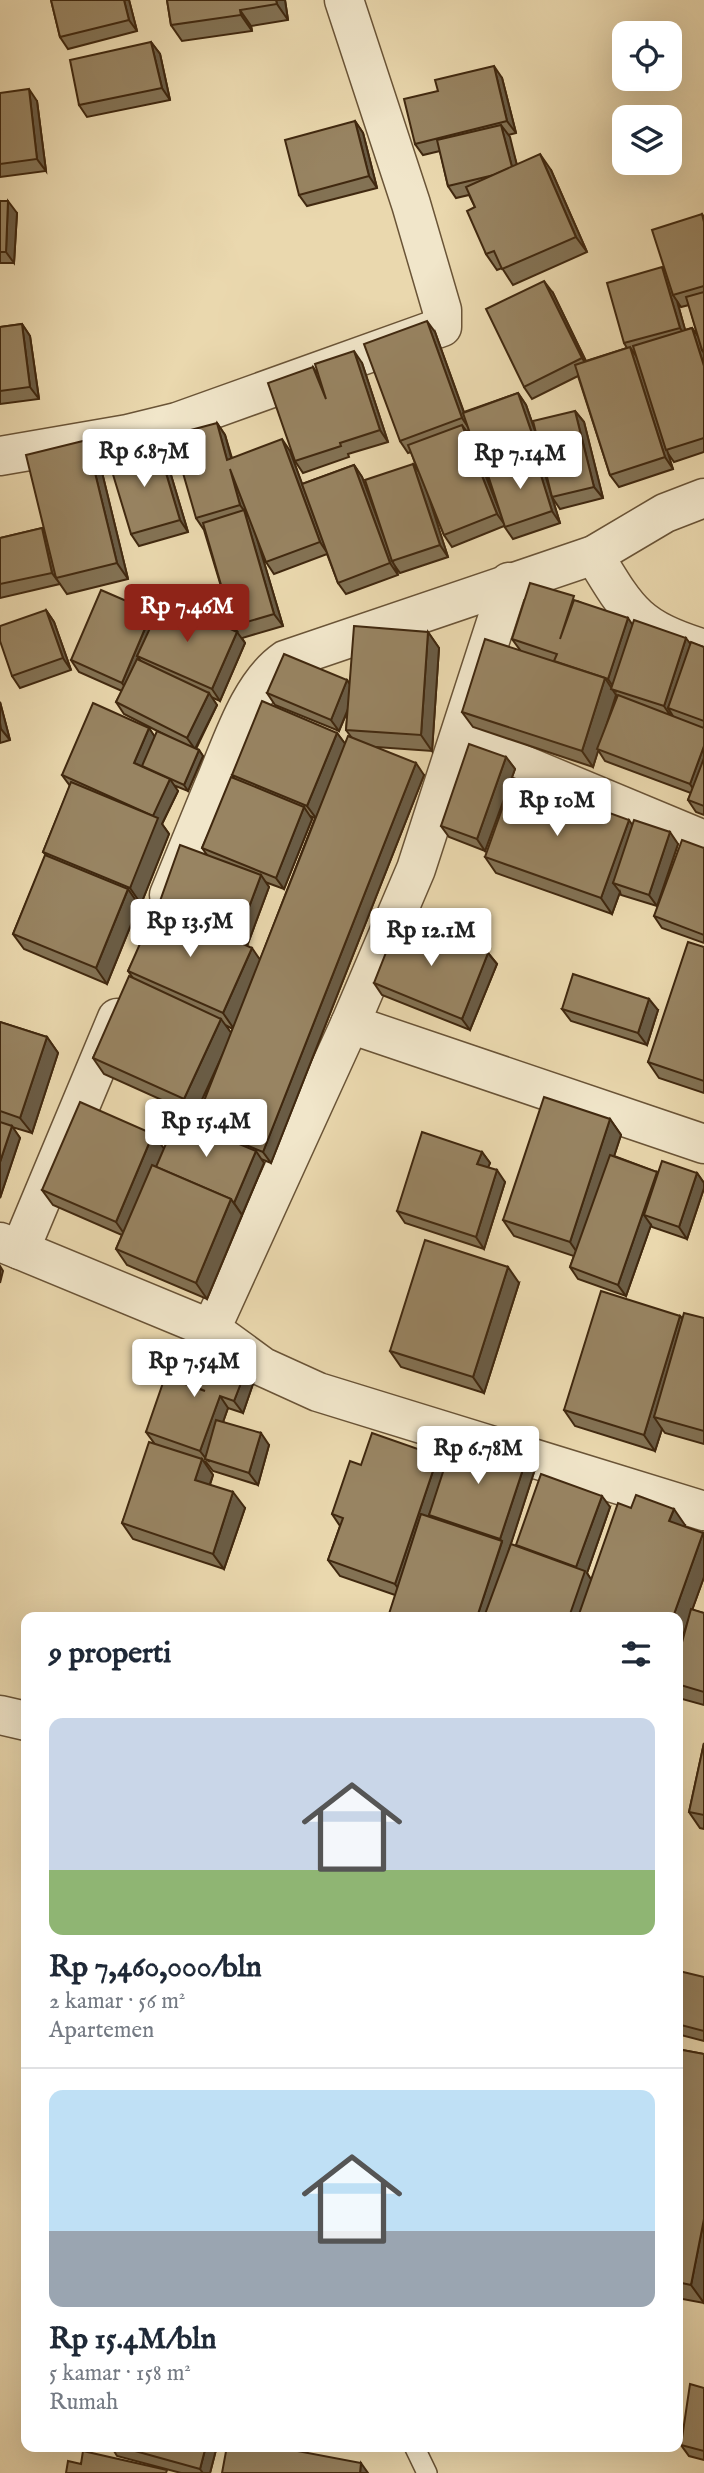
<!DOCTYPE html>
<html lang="id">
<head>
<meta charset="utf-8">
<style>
	body { margin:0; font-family:"IM FELL English",serif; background:#f6f6f7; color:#1f2937; height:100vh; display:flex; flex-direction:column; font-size:26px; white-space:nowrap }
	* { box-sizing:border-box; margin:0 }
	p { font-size:23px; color:#747a83 }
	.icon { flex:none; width:38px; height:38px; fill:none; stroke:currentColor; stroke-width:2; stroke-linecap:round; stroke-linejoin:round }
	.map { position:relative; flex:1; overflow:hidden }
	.details { position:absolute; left:21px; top:1612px; width:662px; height:840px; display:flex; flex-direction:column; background:#fff; border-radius:14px; box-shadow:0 7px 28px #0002 }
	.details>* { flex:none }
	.tools { position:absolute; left:612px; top:21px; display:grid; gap:14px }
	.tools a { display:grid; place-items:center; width:70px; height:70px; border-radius:14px; background:#fff; box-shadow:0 7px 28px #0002; font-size:35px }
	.price { position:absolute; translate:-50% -60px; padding:0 16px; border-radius:7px; background:#fff; color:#222; font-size:23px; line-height:46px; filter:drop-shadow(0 2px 4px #0008) }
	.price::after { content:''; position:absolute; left:50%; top:42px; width:21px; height:16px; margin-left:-10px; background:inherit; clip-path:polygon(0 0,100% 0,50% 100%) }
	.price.current { background:#8f2418; color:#fff }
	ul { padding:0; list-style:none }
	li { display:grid; align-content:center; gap:14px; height:371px; padding:0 28px }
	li+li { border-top:2px solid #e0e1e3 }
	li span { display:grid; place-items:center; height:217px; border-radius:14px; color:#555 }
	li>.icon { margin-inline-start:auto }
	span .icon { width:126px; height:126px; fill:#fffc; stroke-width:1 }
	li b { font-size:30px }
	h2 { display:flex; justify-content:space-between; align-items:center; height:84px; padding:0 28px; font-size:30px }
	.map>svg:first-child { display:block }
</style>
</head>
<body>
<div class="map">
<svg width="704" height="2473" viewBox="0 0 704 2473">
	<rect width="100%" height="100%" fill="#ead8ae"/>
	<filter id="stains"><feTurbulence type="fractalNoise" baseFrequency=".00286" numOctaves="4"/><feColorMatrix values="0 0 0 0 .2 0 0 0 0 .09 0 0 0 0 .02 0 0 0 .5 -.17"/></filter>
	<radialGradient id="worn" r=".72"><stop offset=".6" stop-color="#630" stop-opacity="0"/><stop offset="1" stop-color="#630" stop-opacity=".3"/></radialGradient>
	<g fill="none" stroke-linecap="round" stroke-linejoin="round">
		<defs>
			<polyline id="lane" points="414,2446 427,2473"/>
			<g id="street">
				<polyline points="0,456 128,434 177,422 442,327 442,310 411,204 344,0"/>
				<path d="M594,555C629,613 637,628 704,649"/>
				<polyline points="509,582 416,869 350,1024 211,1329 263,1367 318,1392 704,1511"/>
				<polyline points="459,738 704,840"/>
				<path d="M169,895C184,859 199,822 214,785C231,746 249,685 285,660L594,555L665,513L704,498"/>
				<polyline points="350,1024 704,1144"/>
				<polyline points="0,1242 20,1250 117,1018"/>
				<polyline points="20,1250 211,1329"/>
				<polyline points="0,1715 26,1721"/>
			</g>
		</defs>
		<use href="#lane" stroke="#6a5437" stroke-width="22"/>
		<use href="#street" stroke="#6a5437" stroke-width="41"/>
		<use href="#lane" stroke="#f1e6ca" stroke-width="19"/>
		<use href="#street" stroke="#f1e6ca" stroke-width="38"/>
	</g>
	<g fill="#837254" stroke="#40280f" stroke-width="2" fill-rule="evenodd">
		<polygon points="51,0 129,0 137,31 68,49 60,37"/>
		<polygon points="167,0 285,0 288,20 251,26 252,31 182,41 171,25"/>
		<polygon points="151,42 160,54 170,100 87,117 79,105"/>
		<polygon points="502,78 516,133 508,135 517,165 551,170 587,252 513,285 502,268 497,270 486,254 475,207 469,195 456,198 448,186 440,151 423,155 415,144 438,91"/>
		<polygon points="0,93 37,101 46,171 0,177"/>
		<polygon points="355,121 363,133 377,188 307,206 299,195"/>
		<polygon points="0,201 17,213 14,263 0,263"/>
		<path d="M702,214L704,217V452L674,462L667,452L673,469L619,487L610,475L578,376L532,399L524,387L553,293L586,361L627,348L624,343L665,270ZM677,301L681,307L689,305L698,337L692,328L685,330Z"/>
		<polygon points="22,324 30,336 39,399 0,404 0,327"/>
		<path d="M435,332L464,412L518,393L526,405L537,436L575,411L584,422L603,498L560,509L552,497L544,464L541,465L543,468L560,523L513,539L504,526L452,547L444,535L427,494L448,557L400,573L395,566L398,575L346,594L338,583L327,554L274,574L266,562L258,542L283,626L242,638L245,643L220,701L211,697L217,705L196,749L199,750L203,756L188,791L173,785L178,791L162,824L169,834L141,904L137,902L139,905L107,984L24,949L13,934L46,855L43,852L70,786L62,775L149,728L154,736L177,741L124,714L116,702L122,691L79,672L71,660L152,612L155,617L237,631L233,626L204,530L196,518L217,423L225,435L232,458L290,451L302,484L354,465L362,477L376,514L413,464L418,471L411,452L408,453L400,441ZM469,430L478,457L470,436L467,431ZM485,473L489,479L498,507Z"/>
		<polygon points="362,363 388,442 348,454 349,457 303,473 295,461 313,367 317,373"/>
		<polygon points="87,440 98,456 128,579 67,594 60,584 0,598 0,538 42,528 45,532"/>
		<polygon points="157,443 165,455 188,532 139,546 131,534"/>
		<path d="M577,601L632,625L704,647V815L696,812L688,800L691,793L605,761L598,750L593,767L473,727L462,712L520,650L512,639ZM616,695L617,697L603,733Z"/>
		<polygon points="46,610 54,622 71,670 20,688 12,676"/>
		<path d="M428,632L439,648L432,751L376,747L424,775L271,1163L261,1159L264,1163L207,1299L127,1265L116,1249L122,1235L53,1205L42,1190L164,1148L197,1126L195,1124L222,1055L195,1115L104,1074L93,1058L133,978L128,971L160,907L159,904L207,855L202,848L234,778L232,775L337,733L345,744L352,738L346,730L348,710L339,731L275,705L267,693L347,680L349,683ZM310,816L315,818L260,960L247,946L269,887L265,882L284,889L312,819ZM225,1025L233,1029L231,1033Z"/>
		<polygon points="0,702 10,740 0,743"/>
		<polygon points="506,757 515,769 485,851 449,837 441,826"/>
		<polygon points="632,825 678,844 657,906 621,895 620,892 612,914 496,873 485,857"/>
		<polygon points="704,848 704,943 662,928 654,916"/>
		<polygon points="704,947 704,1093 659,1078 648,1062"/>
		<polygon points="488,953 497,964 470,1030 382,995 374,983"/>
		<polygon points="562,1009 658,1010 647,1045 571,1021"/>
		<polygon points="0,1022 47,1037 58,1053 32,1133 12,1127 20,1138 0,1198"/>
		<polygon points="610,1119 621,1135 614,1156 657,1172 658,1173 697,1173 704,1183 704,1188 687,1239 652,1227 651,1225 626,1296 578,1279 570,1267 574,1256 514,1236 503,1220"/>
		<polygon points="482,1152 490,1163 488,1167 505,1182 484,1249 405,1223 397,1211"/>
		<polygon points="519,1283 484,1393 401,1367 390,1351"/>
		<polygon points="680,1316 682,1318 704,1318 704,1444 665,1433 662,1429 655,1451 575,1426 564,1410"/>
		<polygon points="246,1370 254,1381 243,1413 228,1408 223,1422 269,1445 258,1485 213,1471 206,1462 203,1461 213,1475 210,1485 245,1508 224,1569 133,1539 122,1523 154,1443 146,1432 179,1382 177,1379"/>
		<polygon points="361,1465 535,1469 509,1549 517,1547 516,1545 610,1507 587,1573 591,1580 631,1508 685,1525 684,1527 703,1533 704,1535 704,1577 692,1610 704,1613 704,1705 682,1699 677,1691 677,1661 687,1624 677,1652 677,1617 395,1595 340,1576 328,1560 340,1526 332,1514"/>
		<polygon points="704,1743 704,1829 700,1828 689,1812"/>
		<polygon points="704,1977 704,2041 677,2034 677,1980"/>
		<polygon points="677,2049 704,2054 704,2303 677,2298"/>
		<polygon points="704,2388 704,2460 689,2456 681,2445"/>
		<polygon points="111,2446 217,2446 210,2473 181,2473 117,2456"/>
	</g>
	<g fill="#6a5c45" stroke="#40280f" stroke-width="2">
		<polygon points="124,0 129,0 137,31 129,20"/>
		<polygon points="276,0 285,0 288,20 277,4"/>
		<polygon points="240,10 251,26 252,31 241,15"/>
		<polygon points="151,42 160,54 170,100 162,88"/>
		<polygon points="494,66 502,78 516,133 507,121"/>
		<polygon points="29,89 37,101 46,171 37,159"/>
		<polygon points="355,121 363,133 377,188 369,176"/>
		<polygon points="501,125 510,137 521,182 513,171"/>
		<polygon points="540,154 551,170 587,252 576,237"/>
		<polygon points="8,201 17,213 14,263 6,252"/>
		<polygon points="662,267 671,278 673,295 677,301 688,340 680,328"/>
		<polygon points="544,281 553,293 590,370 582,358"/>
		<polygon points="427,321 435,332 470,430 462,418"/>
		<polygon points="22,324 30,336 39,399 30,387"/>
		<polygon points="692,328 700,339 702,350 704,353 704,366"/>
		<polygon points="630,347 638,359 673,469 665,457"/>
		<polygon points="354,351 362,363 388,442 380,430"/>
		<polygon points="518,393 526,405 546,463 538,451"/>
		<polygon points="575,411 584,422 603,498 594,487"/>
		<polygon points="217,423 225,435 235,472 227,460"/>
		<polygon points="462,425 470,436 505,525 497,514"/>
		<polygon points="282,439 290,451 328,554 320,542"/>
		<polygon points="87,440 98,456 128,579 117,563"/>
		<polygon points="157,443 165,455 188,532 180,520"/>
		<polygon points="535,456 543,468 560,523 552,511"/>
		<polygon points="413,464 422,476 448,557 440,545"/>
		<polygon points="354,465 362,477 393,561 392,561 395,566 398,575 390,563"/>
		<polygon points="230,469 249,517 240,505"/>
		<polygon points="244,510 252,522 283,626 274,614"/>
		<polygon points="42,528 51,540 56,578 60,584 52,573"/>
		<polygon points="46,610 54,622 71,670 63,658"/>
		<polygon points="152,612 161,624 137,656 143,664 131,695 122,683"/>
		<polygon points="628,618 636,630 616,691 608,679"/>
		<polygon points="237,632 245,643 220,701 212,689"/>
		<polygon points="428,632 439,648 432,751 421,735"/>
		<polygon points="686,638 695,650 668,708 673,716 672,718 664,706"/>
		<polygon points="605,678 616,695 593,767 582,751"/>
		<polygon points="347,680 355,692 339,731 331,720"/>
		<polygon points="209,693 217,705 195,749 187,738"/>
		<polygon points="0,702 10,740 1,729 0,723"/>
		<polygon points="149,728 157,740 145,768 134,763"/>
		<polygon points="337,733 346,745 316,818 307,806"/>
		<polygon points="704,746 704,779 698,796 690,784"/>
		<polygon points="199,750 203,756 188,791 184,785"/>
		<polygon points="506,757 515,769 485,851 477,839"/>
		<polygon points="416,763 424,775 271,1163 263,1152"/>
		<polygon points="170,779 178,791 162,824 169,834 141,904 130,888 152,816"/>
		<polygon points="304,807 312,819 284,889 276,878"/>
		<polygon points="629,820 640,836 613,883 620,892 612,914 601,898"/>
		<polygon points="670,832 678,844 657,906 649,895"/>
		<polygon points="261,875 269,887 247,946 239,934"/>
		<polygon points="128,889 139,905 107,984 96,968"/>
		<polygon points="252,948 263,964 234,1029 223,1013"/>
		<polygon points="488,953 497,964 470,1030 462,1019"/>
		<polygon points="649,999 658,1010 647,1045 638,1033"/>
		<polygon points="221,1019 232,1034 195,1115 184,1099"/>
		<polygon points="47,1037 58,1053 32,1133 20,1118"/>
		<polygon points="610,1119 621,1135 581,1258 570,1242"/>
		<polygon points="12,1126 20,1138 0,1198 0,1162"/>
		<polygon points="153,1134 165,1150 127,1238 116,1222"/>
		<polygon points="256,1151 264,1163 242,1215 234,1203"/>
		<polygon points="482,1152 490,1163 485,1175 477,1164"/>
		<polygon points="497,1170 505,1182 484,1249 476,1237"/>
		<polygon points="657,1172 665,1183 644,1215 651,1225 626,1296 618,1285"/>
		<polygon points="697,1173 704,1183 704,1188 687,1239 679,1227"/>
		<polygon points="231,1199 242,1215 207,1299 196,1283"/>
		<polygon points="0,1266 3,1271 0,1283"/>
		<polygon points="508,1267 519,1283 484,1393 473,1377"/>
		<polygon points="680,1316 692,1332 654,1417 662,1429 655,1451 644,1435"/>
		<polygon points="246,1370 254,1381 243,1413 234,1401"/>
		<polygon points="220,1396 228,1408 209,1461 207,1460 200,1451"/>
		<polygon points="261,1433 269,1445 258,1485 249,1473"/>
		<polygon points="438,1456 449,1472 429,1515 432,1520 406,1599 395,1584"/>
		<polygon points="527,1457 535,1469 509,1550 494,1617 477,1617 502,1542 500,1539"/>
		<polygon points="202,1459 213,1475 206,1495 195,1480"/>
		<polygon points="233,1492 245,1508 224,1569 213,1554"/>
		<polygon points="602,1496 610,1507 587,1573 596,1587 585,1617 569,1617 576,1567"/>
		<polygon points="674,1509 685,1525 680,1537 669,1521"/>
		<polygon points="703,1533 704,1535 704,1577 677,1652 677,1617 673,1617"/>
		<polygon points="704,2219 704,2303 691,2285"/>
		<polygon points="206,2446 217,2446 210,2473 203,2473 200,2469"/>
		<polygon points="361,2463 368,2473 360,2473"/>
	</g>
	<g fill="#988462" stroke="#40280f" stroke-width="2">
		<polygon points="51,0 124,0 129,20 60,37"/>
		<polygon points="167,0 276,0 277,4 240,10 241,15 171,25"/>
		<polygon points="151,42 162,88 79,105 70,60"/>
		<polygon points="494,66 507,121 415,144 404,99 438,91 435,80"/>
		<polygon points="29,89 37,159 0,164 0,93"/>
		<polygon points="355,121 369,176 299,195 285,140"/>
		<polygon points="501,125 512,167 494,175 448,186 437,140"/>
		<polygon points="540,154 576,237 502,269 494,251 486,254 467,211 475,207 466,187"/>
		<polygon points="0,201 8,201 6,252 0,252"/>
		<polygon points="702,214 704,222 704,286 673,295 652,230"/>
		<polygon points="662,267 680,328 624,343 607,283"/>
		<polygon points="544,281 582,358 524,387 486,309"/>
		<polygon points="704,292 704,350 702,350 686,297"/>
		<polygon points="427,321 462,418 400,441 364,344"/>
		<polygon points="22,324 30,387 0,391 0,327"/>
		<polygon points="692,328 704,366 704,438 666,450 633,346"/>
		<polygon points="630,347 665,457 610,475 575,365"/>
		<polygon points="354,351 380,430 340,443 341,446 295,461 268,383 313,367 326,399 315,364"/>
		<polygon points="518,393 538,451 483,471 463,413"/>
		<polygon points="575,411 594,487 552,497 533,421"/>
		<polygon points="217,423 227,460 282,439 320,542 266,562 230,469 240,505 196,518 172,435"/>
		<polygon points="462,425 497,514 444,535 408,445"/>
		<polygon points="87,440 117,563 56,578 26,455"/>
		<polygon points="157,443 180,520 131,534 108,458"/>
		<polygon points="535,456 552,511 505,527 487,472"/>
		<polygon points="413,464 440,545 392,561 365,480"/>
		<polygon points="354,465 390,563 338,583 302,484"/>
		<polygon points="244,510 274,614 233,626 203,523"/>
		<polygon points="42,528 52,573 0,584 0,538"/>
		<polygon points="530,583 574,596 560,639 574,600 628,618 608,679 554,661 557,654 512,639"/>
		<polygon points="101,590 152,612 122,683 71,660"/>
		<polygon points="164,598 237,632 212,689 137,656"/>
		<polygon points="46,610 63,658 12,676 0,641 0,626"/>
		<polygon points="634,620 686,638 664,706 611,689"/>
		<polygon points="354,626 428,632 421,735 346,730"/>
		<polygon points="485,639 605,678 582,751 462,712"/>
		<polygon points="691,642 704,647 704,721 668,708"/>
		<polygon points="284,654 347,680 331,720 267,693"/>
		<polygon points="137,659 209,693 187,738 116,702"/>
		<polygon points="618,695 704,728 704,746 690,784 597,749"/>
		<polygon points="262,701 337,733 307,806 232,775"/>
		<polygon points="93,703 149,728 134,763 170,779 153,816 62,775"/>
		<polygon points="157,731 199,750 184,785 142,766"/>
		<polygon points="348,736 416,763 263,1152 195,1124"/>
		<polygon points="469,744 506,757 477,839 441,826"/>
		<polygon points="704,758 704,806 688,800"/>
		<polygon points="231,777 304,807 276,878 202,848"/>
		<polygon points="513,778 629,820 601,898 485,857"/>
		<polygon points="71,782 158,818 130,888 43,852"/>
		<polygon points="634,820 670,832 649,895 613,883"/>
		<polygon points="682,840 704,848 704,935 654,916"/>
		<polygon points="180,845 261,875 239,934 159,904"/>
		<polygon points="45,855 128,889 96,968 13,934"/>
		<polygon points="157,905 252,948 223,1013 128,971"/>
		<polygon points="400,917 488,953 462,1019 374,983"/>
		<polygon points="688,942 704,947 704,1081 648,1062"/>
		<polygon points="573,974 649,999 638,1033 562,1009"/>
		<polygon points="129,976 221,1019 184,1099 93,1058"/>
		<polygon points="0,1022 47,1037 20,1118 0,1111"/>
		<polygon points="544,1097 610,1119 570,1242 503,1220"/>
		<polygon points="80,1102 153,1134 116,1222 42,1190"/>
		<polygon points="177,1118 256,1151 234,1203 231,1199 156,1167"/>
		<polygon points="0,1122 12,1126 0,1162"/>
		<polygon points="422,1132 482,1152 477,1164 497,1170 476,1237 397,1211"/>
		<polygon points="610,1155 657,1172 618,1285 570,1267"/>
		<polygon points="662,1161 697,1173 679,1227 644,1215"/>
		<polygon points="152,1165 231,1199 196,1283 116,1249"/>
		<polygon points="425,1240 508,1267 473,1377 390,1351"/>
		<polygon points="601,1291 680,1316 644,1435 564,1410"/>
		<polygon points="684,1313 704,1318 704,1431 654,1417"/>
		<polygon points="189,1348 246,1370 234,1401 220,1396 200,1451 146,1432 165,1377 205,1391 177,1379"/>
		<polygon points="216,1420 261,1433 249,1473 205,1459"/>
		<polygon points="456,1432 527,1457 500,1539 429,1515"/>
		<polygon points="372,1433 438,1456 395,1584 328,1560 343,1518 332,1514 350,1461 361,1465"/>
		<polygon points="149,1442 202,1459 195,1480 233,1492 213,1554 122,1523"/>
		<polygon points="541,1474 602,1496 576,1567 516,1545"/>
		<polygon points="636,1495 674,1509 669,1521 703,1533 673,1617 578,1617 618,1503 631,1508"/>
		<polygon points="421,1514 502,1541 477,1617 388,1617"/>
		<polygon points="511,1544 585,1571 569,1617 484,1617"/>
		<polygon points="691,1609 704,1613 704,1692 677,1684 677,1661"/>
		<polygon points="704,1743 704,1815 689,1812"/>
		<polygon points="679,1971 704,1977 704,2031 677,2024 677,1980"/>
		<polygon points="677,2049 704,2054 704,2219 691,2285 677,2282"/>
		<polygon points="690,2384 704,2388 704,2451 681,2445"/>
		<polygon points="117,2446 206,2446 200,2469"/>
		<polygon points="227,2446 271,2446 361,2463 360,2473 222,2473"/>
		<polygon points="83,2451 167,2470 166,2473 66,2473 68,2461 81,2464"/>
	</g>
	<rect width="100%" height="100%" filter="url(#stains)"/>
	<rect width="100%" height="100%" fill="url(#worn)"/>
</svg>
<div class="tools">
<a><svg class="icon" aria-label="locate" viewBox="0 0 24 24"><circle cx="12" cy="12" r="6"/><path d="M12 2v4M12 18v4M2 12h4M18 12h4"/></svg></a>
<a><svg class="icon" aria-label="layers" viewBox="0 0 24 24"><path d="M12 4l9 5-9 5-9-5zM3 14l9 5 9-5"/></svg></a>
</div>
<b class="price" style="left:144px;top:489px">Rp 6.87M</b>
<b class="price" style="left:520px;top:491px">Rp 7.14M</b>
<b class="price current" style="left:187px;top:644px">Rp 7.46M</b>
<b class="price" style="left:557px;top:838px">Rp 10M</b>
<b class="price" style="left:190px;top:959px">Rp 13.5M</b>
<b class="price" style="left:431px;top:968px">Rp 12.1M</b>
<b class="price" style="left:206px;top:1159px">Rp 15.4M</b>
<b class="price" style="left:194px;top:1399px">Rp 7.54M</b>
<b class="price" style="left:478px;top:1486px">Rp 6.78M</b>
<section class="details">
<h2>9 properti<svg class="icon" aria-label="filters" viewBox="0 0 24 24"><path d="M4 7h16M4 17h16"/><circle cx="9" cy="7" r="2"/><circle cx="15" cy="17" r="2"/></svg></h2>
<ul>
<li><span style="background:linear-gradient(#c9d6e8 70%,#8fb573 0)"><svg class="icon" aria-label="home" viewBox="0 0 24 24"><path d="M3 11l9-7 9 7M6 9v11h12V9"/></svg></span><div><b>Rp 7,460,000/bln</b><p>2 kamar · 56 m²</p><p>Apartemen</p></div></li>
<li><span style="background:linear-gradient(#bfe0f5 65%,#9aa5b1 0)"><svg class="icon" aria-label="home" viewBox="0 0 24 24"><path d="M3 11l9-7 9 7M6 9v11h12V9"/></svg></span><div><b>Rp 15.4M/bln</b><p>5 kamar · 158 m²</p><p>Rumah</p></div></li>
</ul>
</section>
</div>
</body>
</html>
